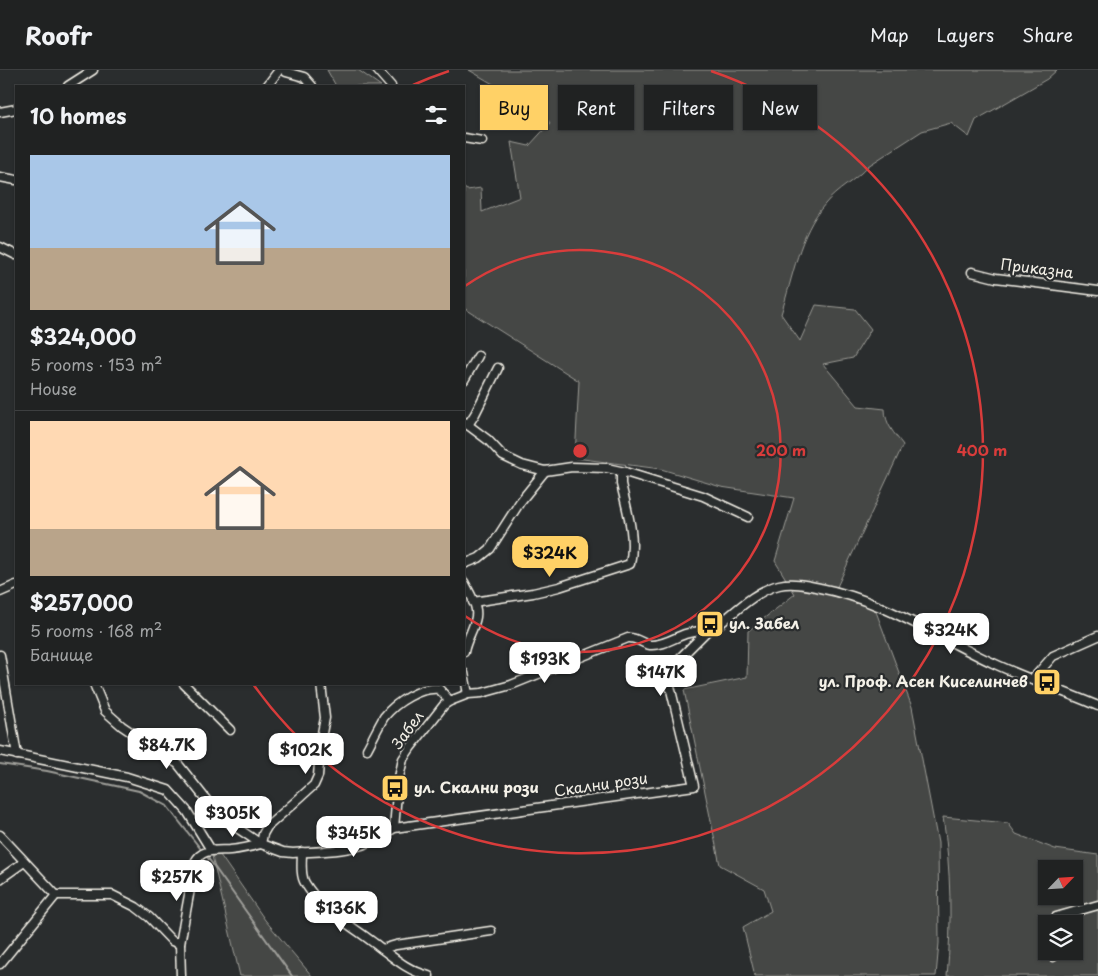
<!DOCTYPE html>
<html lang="en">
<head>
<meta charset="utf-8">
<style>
	body { margin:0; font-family:"Playpen Sans",sans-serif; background:#282a2a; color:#f1f3f6; height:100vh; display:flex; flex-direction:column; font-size:19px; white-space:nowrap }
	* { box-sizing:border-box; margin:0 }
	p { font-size:16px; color:#a2a4a5 }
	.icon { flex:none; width:28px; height:28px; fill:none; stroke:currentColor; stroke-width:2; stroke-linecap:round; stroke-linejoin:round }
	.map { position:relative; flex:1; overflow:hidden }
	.side { position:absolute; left:15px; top:15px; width:450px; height:600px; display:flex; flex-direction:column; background:#202222; border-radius:0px; box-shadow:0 1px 4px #0004,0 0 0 1px #3d3f40 }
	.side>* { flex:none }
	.banner { position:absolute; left:480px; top:15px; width:475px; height:45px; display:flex; gap:10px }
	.needle { width:32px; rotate:65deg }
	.tools { position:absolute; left:1038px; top:790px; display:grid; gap:10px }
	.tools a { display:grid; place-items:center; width:45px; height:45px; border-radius:0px; background:#202222; box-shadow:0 1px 4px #0004,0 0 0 1px #3d3f40; font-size:25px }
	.price { position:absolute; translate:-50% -42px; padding:0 11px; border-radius:10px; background:#fff; color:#222; font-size:16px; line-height:32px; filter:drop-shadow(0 1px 2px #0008) }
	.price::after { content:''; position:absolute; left:50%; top:30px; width:15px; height:11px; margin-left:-8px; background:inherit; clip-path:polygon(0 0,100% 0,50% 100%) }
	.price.on { background:#ffd166; color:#111 }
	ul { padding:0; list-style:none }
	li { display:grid; align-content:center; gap:10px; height:265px; padding:0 15px }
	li+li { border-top:1px solid #3d3f40 }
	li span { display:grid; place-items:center; height:155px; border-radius:0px; color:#555 }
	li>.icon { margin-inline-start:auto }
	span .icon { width:90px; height:90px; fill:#fffc; stroke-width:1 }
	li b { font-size:21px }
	h2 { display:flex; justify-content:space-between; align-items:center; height:60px; padding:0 15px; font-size:21px }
	.chip { padding:0 18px; border-radius:0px; background:#202222; box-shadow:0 1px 4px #0004,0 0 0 1px #3d3f40; font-size:18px; line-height:45px }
	.chip.on { background:#ffd166; color:#111 }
	header { display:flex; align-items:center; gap:30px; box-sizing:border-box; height:70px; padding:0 25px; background:#202222; border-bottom:1px solid #3d3f40 }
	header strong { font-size:24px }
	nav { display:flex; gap:28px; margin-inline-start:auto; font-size:18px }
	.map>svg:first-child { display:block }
</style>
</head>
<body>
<header>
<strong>Roofr</strong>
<nav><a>Map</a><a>Layers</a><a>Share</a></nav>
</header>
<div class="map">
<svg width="1098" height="906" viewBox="0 0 1098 906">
	<rect width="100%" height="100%" fill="#2a2d2e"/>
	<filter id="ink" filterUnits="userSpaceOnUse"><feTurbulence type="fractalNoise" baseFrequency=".02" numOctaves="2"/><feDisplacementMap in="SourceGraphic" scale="10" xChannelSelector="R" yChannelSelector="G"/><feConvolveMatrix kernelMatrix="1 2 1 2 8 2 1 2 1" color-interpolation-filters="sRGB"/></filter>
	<g filter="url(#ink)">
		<g fill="#444645" stroke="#9c9c96" fill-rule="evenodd">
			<polygon points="327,0 358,0 381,16 336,16"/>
			<path d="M469,0H1057L1047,9L976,50L969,67L951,53L922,61L868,96C855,111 837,119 825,134C799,164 793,207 781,244L800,271L816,235L855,239L871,259L853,288L823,294L858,336L885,339C885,354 894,363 903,375L835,521L827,522L875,539L912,637L938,773L939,873L936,906H755L743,857L771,841L764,819L720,795L684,620L747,607L748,561L795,524L775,491L794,428L721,417L661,399L575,388L579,311L464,238V118L467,120L481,118L482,142L520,127L511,72L529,76L550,53L536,33L517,28Z"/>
			<path d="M943,747L1008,753L1016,764L1055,779L1098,785V906H947C952,855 951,798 943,747ZM1046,799H1074V826H1046ZM1046,854H1074V881H1046Z"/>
			<polygon points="220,785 265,850 312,906 240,906 212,786"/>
		</g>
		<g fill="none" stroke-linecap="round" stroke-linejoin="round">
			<g stroke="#9f9f9a" stroke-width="2">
				<polyline points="0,694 47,701 139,721 167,736 200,778"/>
				<polyline points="208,788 292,906"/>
			</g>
			<defs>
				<g id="street">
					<polyline points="285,0 286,2 304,7 312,16"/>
					<polyline points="377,0 391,16"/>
					<polyline points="68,16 93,0"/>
					<polyline points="267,16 279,0"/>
					<polyline points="0,42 16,39"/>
					<polyline points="464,68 482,71"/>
					<polyline points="0,107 16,110"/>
					<polyline points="0,177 16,185"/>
					<polyline points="972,202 996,208 1098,221"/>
					<polyline points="464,310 478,286"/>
					<polyline points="464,352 488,370 503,386 522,395 545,401 572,397 607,398 625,402 703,426 748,447"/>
					<polyline points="468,355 475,344 498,298"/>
					<polyline points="464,494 479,488 490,479 520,432 545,401"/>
					<path d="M464,512C469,522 478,535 476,547C474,559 466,570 464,582"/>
					<polyline points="0,522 16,515"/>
					<path d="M473,532L533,523L559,517L630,494C636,467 627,440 621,414V406L625,402"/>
					<polyline points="0,585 17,685"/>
					<polyline points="464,603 468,624"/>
					<polyline points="1032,610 1053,586 1098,566"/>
					<path d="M94,614L105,641L122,656L178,694L219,746L261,774L283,782L293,783C318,781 347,782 370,772C379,769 386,763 394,758L694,716L670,616V600L678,590L709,559"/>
					<polyline points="184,614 230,660"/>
					<path d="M367,679C373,668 378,657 384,647C396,632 420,617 439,619L450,631"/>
					<polyline points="0,681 127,707 168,720 187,741 211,780"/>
					<path d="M394,758L398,712L403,689L411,677L444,635L450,631L468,624L482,623L511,615L628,568C637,567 642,574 650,575C662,576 674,568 685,564C695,561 706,561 716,557C735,542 755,521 779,515C792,512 806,515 820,518C883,530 935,566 993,593C1027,609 1063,621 1098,636"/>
					<polyline points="0,765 56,825"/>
					<polyline points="261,774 263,764 267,757 314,715 318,706 321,668 325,648 321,614"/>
					<path d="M302,782C302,791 300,805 305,813C321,840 350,854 374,873C393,887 406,900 429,906"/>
					<polyline points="0,809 24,792"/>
					<polyline points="56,825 112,825 136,837 149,847 172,871 180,874"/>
					<polyline points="1055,854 1056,847 1098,835"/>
					<polyline points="382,879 396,875 491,861"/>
					<polyline points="1053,887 1054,881"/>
					<polyline points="0,894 56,825"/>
					<path d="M181,906L180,874L195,792C202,778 216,781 230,780C240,779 250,777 261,774"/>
				</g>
			</defs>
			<use href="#street" stroke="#f4f1e8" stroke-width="11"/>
			<use href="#street" stroke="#2a2d2e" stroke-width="8"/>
		</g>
	</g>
	<g fill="none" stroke="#d93c3b" stroke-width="2.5">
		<path d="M465 216A201 201 0 1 1 465 546"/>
		<path d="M413 15A402 402 0 0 1 449 1M711 1A402 402 0 1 1 253 614"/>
	</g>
	<defs>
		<symbol id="bus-square" viewBox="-11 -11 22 22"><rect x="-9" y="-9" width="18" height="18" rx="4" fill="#ffd166" stroke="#2a2d2e"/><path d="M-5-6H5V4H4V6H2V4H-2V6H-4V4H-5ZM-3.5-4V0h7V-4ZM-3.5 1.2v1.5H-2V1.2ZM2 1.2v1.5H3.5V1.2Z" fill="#111"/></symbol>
	</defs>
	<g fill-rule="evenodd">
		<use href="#bus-square" x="694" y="538" width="32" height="32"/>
		<use href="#bus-square" x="1031" y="596" width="32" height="32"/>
		<use href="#bus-square" x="379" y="702" width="32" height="32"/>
	</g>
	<g text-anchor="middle" stroke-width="4.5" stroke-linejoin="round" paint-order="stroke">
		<g font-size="15" fill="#f4f1e8" stroke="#2a2d2e">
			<text transform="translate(1037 199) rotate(7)" y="5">Приказна</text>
			<text transform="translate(408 660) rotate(-54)" y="5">Забел</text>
			<text transform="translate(601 715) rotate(-8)" y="5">Скални рози</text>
		</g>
		<g font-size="15" font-weight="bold" fill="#f4f1e8" stroke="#2a2d2e" text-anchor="start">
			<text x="729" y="559">ул. Забел</text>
			<text x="1028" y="617" text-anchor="end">ул. Проф. Асен Киселинчев</text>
			<text x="414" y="723">ул. Скални рози</text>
		</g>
	</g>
	<circle cx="580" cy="381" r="8" fill="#d93c3b" stroke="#2a2d2e" stroke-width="2.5"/>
	<g font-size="15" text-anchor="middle" font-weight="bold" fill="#d93c3b" stroke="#2a2d2e" stroke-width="4.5" stroke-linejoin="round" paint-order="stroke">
		<text x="781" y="386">200 m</text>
		<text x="982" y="386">400 m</text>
	</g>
</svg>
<div class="tools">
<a><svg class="needle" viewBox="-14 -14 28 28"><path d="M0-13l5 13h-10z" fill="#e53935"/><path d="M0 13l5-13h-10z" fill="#a2a4a5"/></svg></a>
<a><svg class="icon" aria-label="layers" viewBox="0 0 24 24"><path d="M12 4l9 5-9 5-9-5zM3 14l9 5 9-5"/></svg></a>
</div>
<b class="price on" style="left:550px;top:508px">$324K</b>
<b class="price" style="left:951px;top:585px">$324K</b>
<b class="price" style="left:545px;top:614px">$193K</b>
<b class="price" style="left:661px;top:627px">$147K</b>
<b class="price" style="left:167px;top:700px">$84.7K</b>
<b class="price" style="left:306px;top:705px">$102K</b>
<b class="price" style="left:233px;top:768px">$305K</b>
<b class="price" style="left:354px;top:788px">$345K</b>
<b class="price" style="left:177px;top:832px">$257K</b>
<b class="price" style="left:341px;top:863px">$136K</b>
<div class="banner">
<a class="chip on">Buy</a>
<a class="chip">Rent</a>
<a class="chip">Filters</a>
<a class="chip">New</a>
</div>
<section class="side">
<h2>10 homes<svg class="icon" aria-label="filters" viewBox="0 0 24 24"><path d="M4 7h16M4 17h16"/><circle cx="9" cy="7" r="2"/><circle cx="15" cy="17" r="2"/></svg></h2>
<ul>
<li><span style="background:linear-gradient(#a9c7e8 60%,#b9a48a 0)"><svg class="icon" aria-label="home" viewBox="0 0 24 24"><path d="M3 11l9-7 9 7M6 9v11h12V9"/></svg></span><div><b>$324,000</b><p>5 rooms · 153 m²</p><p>House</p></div></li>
<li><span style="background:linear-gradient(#ffd9b3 70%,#b9a48a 0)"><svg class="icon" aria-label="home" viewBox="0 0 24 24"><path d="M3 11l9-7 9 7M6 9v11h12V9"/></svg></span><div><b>$257,000</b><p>5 rooms · 168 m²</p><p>Банище</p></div></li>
</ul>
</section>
</div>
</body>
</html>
